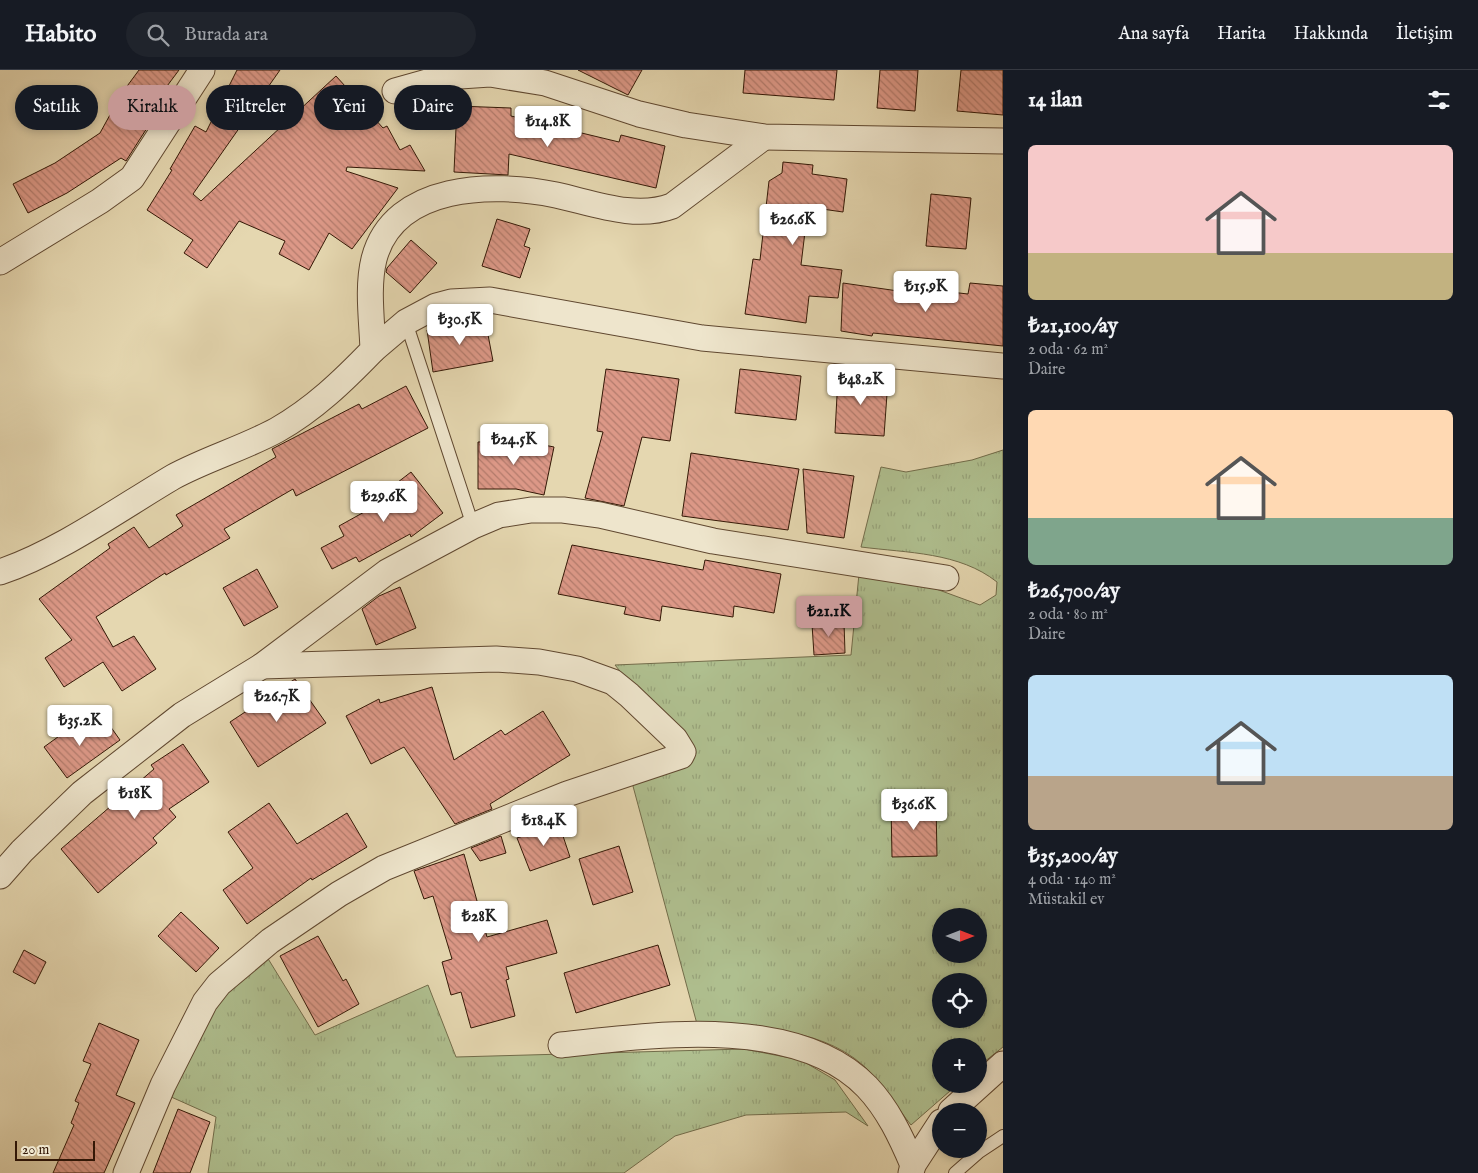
<!DOCTYPE html>
<html lang="tr">
<head>
<meta charset="utf-8">
<style>
	body { margin:0; font-family:"IM FELL English",serif; background:#20242c; color:#f1f3f6; height:100vh; display:flex; flex-direction:column; font-size:19px; white-space:nowrap }
	* { box-sizing:border-box; margin:0 }
	p { font-size:16px; color:#9ea1a6 }
	.icon { flex:none; width:28px; height:28px; fill:none; stroke:currentColor; stroke-width:2; stroke-linecap:round; stroke-linejoin:round }
	.map { position:relative; flex:1; overflow:hidden }
	.side { display:flex; flex-direction:column; background:#171b24; width:475px }
	.side>* { flex:none }
	.hud { position:absolute; left:15px; top:15px; width:475px; height:45px; display:flex; gap:10px }
	.needle { width:32px; rotate:90deg }
	.controls { position:absolute; left:932px; top:838px; display:grid; gap:10px }
	.controls a { display:grid; place-items:center; width:55px; height:55px; border-radius:50%; background:#171b24; box-shadow:0 2px 8px #0003; font-size:25px }
	.scale { position:absolute; left:15px; bottom:12px; width:80px; box-sizing:border-box; padding-left:5px; border:2px solid #341806; border-top:0; font-size:14px; line-height:18px; white-space:nowrap; color:#341806; -webkit-text-stroke:4px #eee5cc; paint-order:stroke }
	.price { position:absolute; translate:-50% -42px; padding:0 11px; border-radius:5px; background:#fff; color:#222; font-size:16px; line-height:32px; filter:drop-shadow(0 1px 2px #0008) }
	.price::after { content:''; position:absolute; left:50%; top:30px; width:15px; height:11px; margin-left:-8px; background:inherit; clip-path:polygon(0 0,100% 0,50% 100%) }
	.price.active { background:#c59692; color:#111 }
	ul { padding:0; list-style:none }
	li { display:grid; align-content:center; gap:10px; height:265px; padding:0 25px }
	li span { display:grid; place-items:center; height:155px; border-radius:8px; color:#555 }
	li>.icon { margin-inline-start:auto }
	span .icon { width:90px; height:90px; fill:#fffc; stroke-width:1 }
	li b { font-size:21px }
	h2 { display:flex; justify-content:space-between; align-items:center; height:60px; padding:0 25px; font-size:21px }
	.chip { padding:0 18px; border-radius:22px; background:#171b24; box-shadow:0 2px 8px #0003; font-size:18px; line-height:45px }
	.chip.active { background:#c59692; color:#111 }
	header { display:flex; align-items:center; gap:30px; box-sizing:border-box; height:70px; padding:0 25px; background:#171b24; border-bottom:1px solid #363941 }
	header strong { font-size:24px }
	nav { display:flex; gap:28px; margin-inline-start:auto; font-size:18px }
	.search { width:350px; height:45px; background:#20242c; display:flex; align-items:center; gap:12px; box-sizing:border-box; padding:0 18px; border-radius:28px; color:#9ea1a6; font-size:19px }
	main { display:flex; flex:1; min-height:0 }
	.map>svg:first-child { display:block }
</style>
</head>
<body>
<header>
<strong>Habito</strong>
<div class="search"><svg class="icon" aria-label="search" viewBox="0 0 24 24"><circle cx="10" cy="10" r="6"/><path d="M15 15l6 6"/></svg>Burada ara</div>
<nav><a>Ana sayfa</a><a>Harita</a><a>Hakkında</a><a>İletişim</a></nav>
</header>
<main>
<div class="map">
<svg width="1003" height="1103" viewBox="0 0 1003 1103">
	<defs>
		<pattern id="grass-tufts" width="24" height="20" patternUnits="userSpaceOnUse" patternTransform="scale(1.25)"><rect width="24" height="20" fill="#afbf8f"/><path d="M3 7l-1-3M5 7V3M7 7l1-3M15 17l-1-3M17 17v-4M19 17l1-3" fill="none" stroke="#97a37a"/></pattern>
		<pattern id="building-back-hatch" width="6" height="6" patternUnits="userSpaceOnUse" patternTransform="scale(1.25)"><rect width="6" height="6" fill="#dc9887"/><path d="M-1 5l2 2M0 0l6 6M5-1l2 2" fill="none" stroke="#b37b6c"/></pattern>
	</defs>
	<rect width="100%" height="100%" fill="#e5d7b0"/>
	<filter id="stains"><feTurbulence type="fractalNoise" baseFrequency=".004" numOctaves="4"/><feColorMatrix values="0 0 0 0 .2 0 0 0 0 .09 0 0 0 0 .02 0 0 0 .5 -.17"/></filter>
	<radialGradient id="worn" r=".72"><stop offset=".6" stop-color="#630" stop-opacity="0"/><stop offset="1" stop-color="#630" stop-opacity=".3"/></radialGradient>
	<g fill="url(#grass-tufts)" stroke="#726c4a" fill-rule="evenodd">
		<path d="M1003,380V977L979,996V976H941V1014H958L911,1055C898,1039 886,1019 872,1004C828,956 757,958 697,954L630,705L681,686L675,669L615,595L851,585L859,504L917,512L980,535L996,525L997,512C959,482 908,483 861,477L881,397L906,402L972,390ZM941,846H979V884H941ZM941,911H979V949H941Z"/>
		<polygon points="267,887 315,965 428,915 456,987 744,979 801,990 835,1010 868,1056 846,1042 746,1045 675,1066 624,1103 208,1103 216,1047 169,1026 218,929"/>
	</g>
	<g fill="url(#building-back-hatch)" stroke="#341806">
		<polygon points="139,0 179,0 147,43 154,47 126,91 121,88 67,123 28,143 13,114 55,93 100,63 122,23"/>
		<polygon points="237,0 280,0 193,124 201,131 336,6 383,58 387,56 400,80 410,75 425,101 347,97 346,101 398,118 352,179 329,163 309,200 279,184 285,171 239,151 207,198 184,183 193,170 147,140 172,100 170,99 195,56 206,62"/>
		<polygon points="578,0 642,0 628,25"/>
		<polygon points="745,0 837,0 834,30 743,23"/>
		<polygon points="880,0 918,0 915,41 877,38"/>
		<polygon points="961,0 1003,0 1003,45 957,41"/>
		<polygon points="457,36 511,38 511,46 619,72 621,65 665,76 656,118 509,84 508,105 454,102"/>
		<polygon points="783,92 813,95 812,104 847,109 843,142 808,137 801,195 842,200 838,228 809,226 806,253 745,244 753,189 760,190 769,111 782,103"/>
		<polygon points="931,124 971,128 966,179 926,176"/>
		<polygon points="497,149 530,159 524,176 530,178 520,208 482,196"/>
		<polygon points="411,170 437,193 410,223 386,202 387,198"/>
		<polygon points="843,213 905,222 906,217 968,224 970,213 1003,216 1003,276 873,263 872,266 841,261"/>
		<polygon points="485,249 493,291 433,302 427,260"/>
		<polygon points="606,299 679,309 670,371 642,367 624,436 585,428 603,362 597,361"/>
		<polygon points="740,299 801,306 796,350 735,343"/>
		<polygon points="838,307 888,310 884,366 835,363"/>
		<polygon points="406,316 428,358 296,426 293,419 224,459 230,468 166,505 165,503 96,547 113,577 134,566 156,599 122,621 103,592 64,617 45,588 72,570 39,529 110,478 108,474 134,457 149,478 183,456 176,445 276,387 272,379 359,334 362,339"/>
		<polygon points="524,371 554,377 544,425 516,419 478,419 478,372"/>
		<polygon points="691,383 799,399 788,460 682,446"/>
		<polygon points="803,399 854,406 844,468 807,463"/>
		<polygon points="411,402 443,443 411,467 410,464 359,492 356,487 332,499 321,478 344,466 339,456 384,431 380,426"/>
		<polygon points="572,475 703,500 705,490 781,504 774,543 734,536 733,547 662,536 660,551 624,544 626,537 558,524"/>
		<polygon points="257,499 278,537 244,556 223,518"/>
		<polygon points="400,517 416,558 376,575 362,539 379,526"/>
		<polygon points="844,552 845,583 814,585 812,554"/>
		<polygon points="295,609 326,653 258,697 230,652"/>
		<polygon points="432,617 454,690 501,660 505,665 543,641 570,685 490,734 492,739 455,754 404,677 371,694 346,646 379,629 380,633"/>
		<polygon points="80,651 90,666 108,653 120,670 67,708 44,677"/>
		<polygon points="183,674 209,712 169,739 176,747 153,768 157,773 98,823 61,779 154,699 151,695"/>
		<polygon points="269,733 297,774 347,743 367,777 312,810 311,808 247,854 223,820 253,798 228,762"/>
		<polygon points="936,734 937,786 892,787 891,735"/>
		<polygon points="559,754 570,787 530,801 517,768"/>
		<polygon points="501,766 506,783 480,791 471,778"/>
		<polygon points="619,776 633,822 593,835 579,789"/>
		<polygon points="464,784 487,867 547,850 557,883 506,897 509,909 506,910 515,946 471,958 461,922 451,925 442,892 452,889 433,826 424,829 414,801"/>
		<polygon points="181,842 219,878 196,902 158,866"/>
		<polygon points="318,866 343,911 346,909 359,934 318,957 280,886"/>
		<polygon points="658,875 670,915 576,943 564,903"/>
		<polygon points="24,880 46,892 35,914 13,902"/>
		<polygon points="99,953 139,970 116,1025 135,1033 104,1103 53,1103 74,1055 71,1053 79,1033 75,1031 91,994 83,991"/>
		<polygon points="178,1039 210,1052 190,1103 153,1103"/>
	</g>
	<g fill="none" stroke-linecap="round" stroke-linejoin="round">
		<defs>
			<g id="service">
				<polyline points="406,252 473,456"/>
				<polyline points="955,1103 979,1082 1003,1066"/>
			</g>
			<g id="minor">
				<polyline points="395,21 445,7 490,4 545,13 639,44 686,55 764,67 1003,71"/>
				<polyline points="0,192 100,131 132,108 202,0"/>
				<polyline points="373,280 406,252 436,236 451,232 490,230 702,268 1003,296"/>
				<path d="M0,502C59,482 119,439 173,407C206,389 244,378 277,360C314,339 343,311 373,280C372,251 367,217 374,189C394,113 494,112 556,125C593,133 635,150 672,136L764,67"/>
				<polyline points="0,806 22,781 82,723 182,645 262,596 387,502 473,456 499,445 531,440 563,440 600,445 713,471 946,508"/>
				<path d="M561,975C651,965 797,944 867,1017C888,1039 901,1067 913,1095"/>
				<polyline points="951,1041 1003,994"/>
				<polyline points="126,1103 163,1015 205,932 219,914 270,871 339,824 384,798 567,724 681,686 683,682 675,669 629,625 613,612 577,599 539,592 496,589 262,596"/>
				<polyline points="911,1103 913,1095 941,1052"/>
			</g>
		</defs>
		<use href="#service" stroke="#604830" stroke-width="14"/>
		<use href="#minor" stroke="#604830" stroke-width="27"/>
		<use href="#service" stroke="#eee5cc" stroke-width="12"/>
		<use href="#minor" stroke="#eee5cc" stroke-width="25"/>
	</g>
	<rect width="100%" height="100%" filter="url(#stains)"/>
	<rect width="100%" height="100%" fill="url(#worn)"/>
</svg>
<div class="controls">
<a><svg class="needle" viewBox="-14 -14 28 28"><path d="M0-13l5 13h-10z" fill="#e53935"/><path d="M0 13l5-13h-10z" fill="#9ea1a6"/></svg></a>
<a><svg class="icon" aria-label="locate" viewBox="0 0 24 24"><circle cx="12" cy="12" r="6"/><path d="M12 2v4M12 18v4M2 12h4M18 12h4"/></svg></a>
<a>+</a>
<a>−</a>
</div>
<div class="scale">20 m</div>
<b class="price" style="left:548px;top:78px">₺14.8K</b>
<b class="price" style="left:793px;top:176px">₺26.6K</b>
<b class="price" style="left:926px;top:243px">₺15.9K</b>
<b class="price" style="left:460px;top:276px">₺30.5K</b>
<b class="price" style="left:861px;top:336px">₺48.2K</b>
<b class="price" style="left:514px;top:396px">₺24.5K</b>
<b class="price" style="left:384px;top:453px">₺29.6K</b>
<b class="price active" style="left:829px;top:568px">₺21.1K</b>
<b class="price" style="left:277px;top:653px">₺26.7K</b>
<b class="price" style="left:80px;top:677px">₺35.2K</b>
<b class="price" style="left:135px;top:750px">₺18K</b>
<b class="price" style="left:914px;top:761px">₺36.6K</b>
<b class="price" style="left:544px;top:777px">₺18.4K</b>
<b class="price" style="left:479px;top:873px">₺28K</b>
<div class="hud">
<a class="chip">Satılık</a>
<a class="chip active">Kiralık</a>
<a class="chip">Filtreler</a>
<a class="chip">Yeni</a>
<a class="chip">Daire</a>
</div>
</div>
<section class="side">
<h2>14 ilan<svg class="icon" aria-label="filters" viewBox="0 0 24 24"><path d="M4 7h16M4 17h16"/><circle cx="9" cy="7" r="2"/><circle cx="15" cy="17" r="2"/></svg></h2>
<ul>
<li><span style="background:linear-gradient(#f6c9c9 70%,#c2b280 0)"><svg class="icon" aria-label="home" viewBox="0 0 24 24"><path d="M3 11l9-7 9 7M6 9v11h12V9"/></svg></span><div><b>₺21,100/ay</b><p>2 oda · 62 m²</p><p>Daire</p></div></li>
<li><span style="background:linear-gradient(#ffd9b3 70%,#7fa58c 0)"><svg class="icon" aria-label="home" viewBox="0 0 24 24"><path d="M3 11l9-7 9 7M6 9v11h12V9"/></svg></span><div><b>₺26,700/ay</b><p>2 oda · 80 m²</p><p>Daire</p></div></li>
<li><span style="background:linear-gradient(#bfe0f5 65%,#b9a48a 0)"><svg class="icon" aria-label="home" viewBox="0 0 24 24"><path d="M3 11l9-7 9 7M6 9v11h12V9"/></svg></span><div><b>₺35,200/ay</b><p>4 oda · 140 m²</p><p>Müstakil ev</p></div></li>
</ul>
</section>
</main>
</body>
</html>
